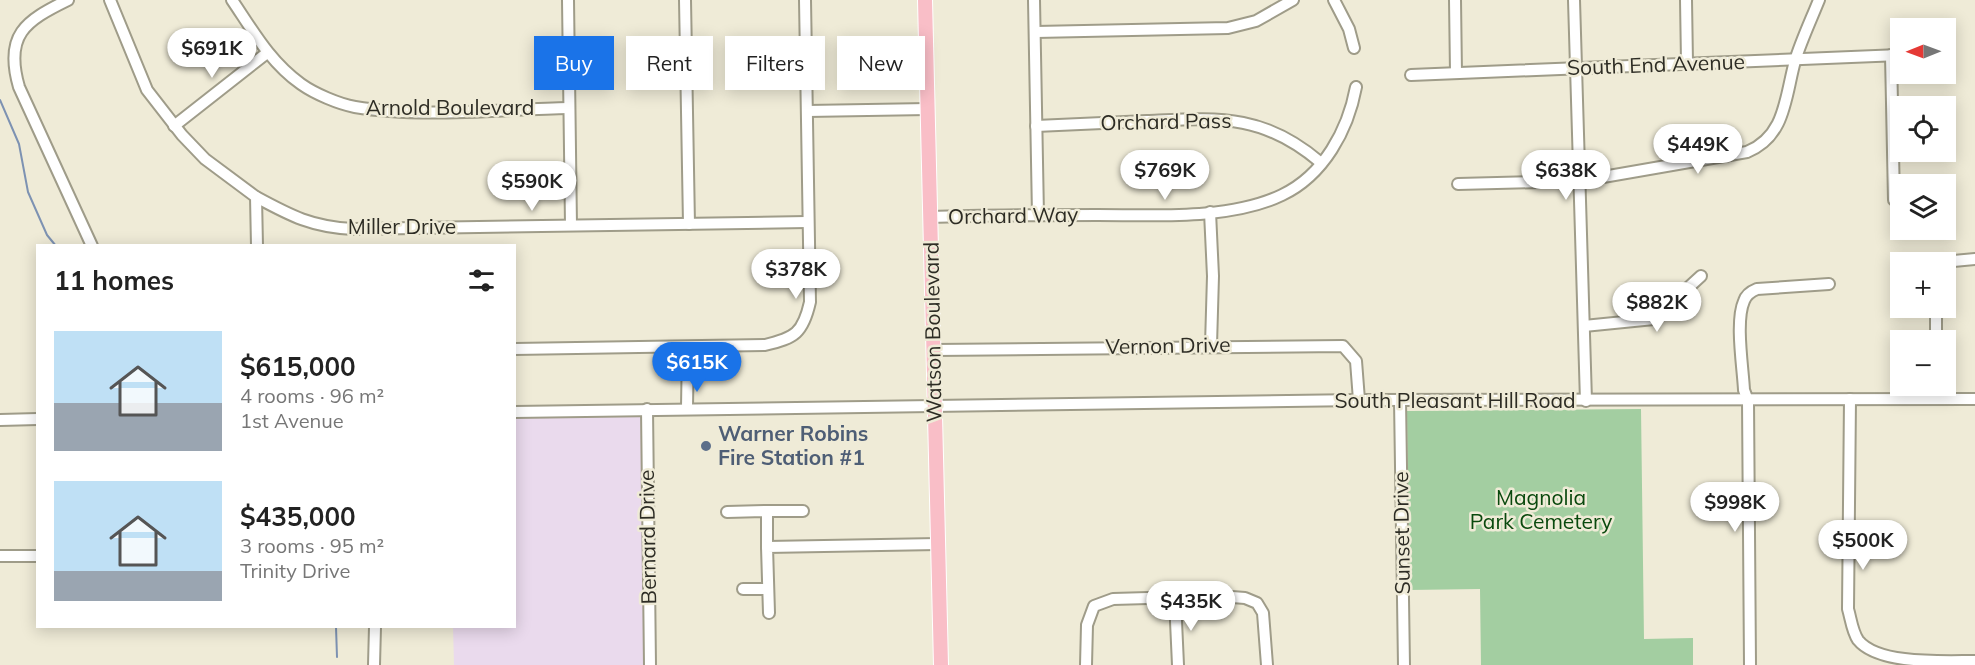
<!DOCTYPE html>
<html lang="en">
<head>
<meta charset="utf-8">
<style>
	body { margin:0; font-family:Mulish,sans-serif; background:#f6f6f6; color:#222; height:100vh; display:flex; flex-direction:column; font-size:22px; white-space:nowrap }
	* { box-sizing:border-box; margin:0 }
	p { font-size:20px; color:#767676 }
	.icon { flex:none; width:33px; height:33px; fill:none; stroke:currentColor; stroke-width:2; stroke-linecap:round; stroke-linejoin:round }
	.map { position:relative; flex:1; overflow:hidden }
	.details { position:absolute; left:36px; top:244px; width:480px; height:384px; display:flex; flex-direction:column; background:#fff; border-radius:0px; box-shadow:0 3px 15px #0003 }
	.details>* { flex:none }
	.hud { position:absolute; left:534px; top:36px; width:570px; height:54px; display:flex; gap:12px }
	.needle { width:39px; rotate:269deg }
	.fabs { position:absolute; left:1890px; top:18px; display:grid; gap:12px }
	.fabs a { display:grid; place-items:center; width:66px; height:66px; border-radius:0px; background:#fff; box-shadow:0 3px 15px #0003; font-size:30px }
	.price { position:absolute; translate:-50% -51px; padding:0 14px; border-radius:21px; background:#fff; color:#222; font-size:20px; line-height:39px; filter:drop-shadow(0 2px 3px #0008) }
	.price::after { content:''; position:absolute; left:50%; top:36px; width:18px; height:14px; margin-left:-9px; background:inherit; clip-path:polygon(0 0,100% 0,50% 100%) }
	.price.selected { background:#1a73e8; color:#fff }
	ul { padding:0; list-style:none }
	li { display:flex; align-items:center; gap:18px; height:150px; padding:0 18px }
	li span { display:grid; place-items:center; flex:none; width:168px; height:120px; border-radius:0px; color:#555 }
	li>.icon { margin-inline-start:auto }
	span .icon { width:72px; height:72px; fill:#fffc; stroke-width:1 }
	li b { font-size:26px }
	h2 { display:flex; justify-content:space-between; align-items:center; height:72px; padding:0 18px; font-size:26px }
	.chip { padding:0 21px; border-radius:0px; background:#fff; box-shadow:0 3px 15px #0003; font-size:21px; line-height:54px }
	.chip.selected { background:#1a73e8; color:#fff }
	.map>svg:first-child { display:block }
</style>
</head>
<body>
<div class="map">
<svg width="1975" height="665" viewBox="0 0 1975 665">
	<rect width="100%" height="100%" fill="#efebd7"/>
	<polygon fill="#eadaed" points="643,413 646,665 454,665 453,627 514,627 515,416"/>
	<polygon fill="#a3cea1" points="1641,409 1644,639 1693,638 1693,665 1481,665 1480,589 1409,590 1407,411"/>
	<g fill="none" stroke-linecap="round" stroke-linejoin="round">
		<g stroke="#7d92b2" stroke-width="2">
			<polyline points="0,100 19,144 28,192 47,235 56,246"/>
			<polyline points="336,627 337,657"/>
		</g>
		<defs>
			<g id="minor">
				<path d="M68,0C25,21 4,35 19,87L92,246"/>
				<polyline points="110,0 147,90 182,135 205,159 256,197 257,246"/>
				<path d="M232,0C253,31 270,62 301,84C315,94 339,104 355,107C419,118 504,109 569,108"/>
				<polyline points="568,0 571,225"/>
				<polyline points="685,0 689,224"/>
				<polyline points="1034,0 1038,215"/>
				<polyline points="1334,0 1349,29 1354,48"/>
				<polyline points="1455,0 1456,73"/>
				<polyline points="1574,0 1586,401"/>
				<polyline points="1686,0 1687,62"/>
				<polyline points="1036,32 1228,28 1256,21 1293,0"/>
				<polyline points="1891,55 1894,200"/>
				<polyline points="1411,75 1900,55"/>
				<polyline points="807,111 928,109"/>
				<polyline points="174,126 267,53"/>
				<path d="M1036,126C1073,124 1110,123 1147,121C1218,118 1262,113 1320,162"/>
				<path d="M1458,184L1580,181L1747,152C1786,136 1785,97 1795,61C1801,41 1811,20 1819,0"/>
				<path d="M256,197C291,216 312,227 353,229L807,222"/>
				<polyline points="1210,212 1213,276 1211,345"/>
				<path d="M930,217C986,215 1042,215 1098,215C1155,215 1230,220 1282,195C1324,175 1348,130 1356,87"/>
				<polyline points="1943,262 1975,259"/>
				<polyline points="1936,308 1936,340"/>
				<polyline points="1584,326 1654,319 1701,276"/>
				<path d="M514,349L765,345C795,338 803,333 810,302L805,0"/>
				<polyline points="934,350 1343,346 1356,361 1359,400"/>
				<path d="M1850,399L1848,609C1851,619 1852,631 1858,640C1878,665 1943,661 1975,661"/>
				<polyline points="1400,400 1404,665"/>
				<polyline points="687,407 688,347"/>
				<polyline points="647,409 650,665"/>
				<polyline points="514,412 1359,400 1975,399"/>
				<polyline points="0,420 38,419"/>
				<polyline points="767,511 803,511"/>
				<polyline points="727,512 767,511 767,547"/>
				<polyline points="0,556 38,556"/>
				<polyline points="743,589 768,589"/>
				<polyline points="1175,599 1178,665"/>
				<polyline points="769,613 767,547 938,544"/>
				<polyline points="374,665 375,627"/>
				<polyline points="1086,665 1087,625 1094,606 1113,599 1219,596 1245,598 1257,603 1263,613 1267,665"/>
				<path d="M1750,665L1748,401L1744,390C1743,368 1735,321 1744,301C1746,295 1752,291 1757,289L1829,284"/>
			</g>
			<polyline id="major" points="925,0 941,665"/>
		</defs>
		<use href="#minor" stroke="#9f9c89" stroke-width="14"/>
		<use href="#major" stroke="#fff" stroke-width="16"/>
		<use href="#minor" stroke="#fff" stroke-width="10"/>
		<use href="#major" stroke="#f9bec7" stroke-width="14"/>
	</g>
	<circle fill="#5c6f8a" stroke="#efebd7" stroke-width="2" cx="706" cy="446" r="6"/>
	<g text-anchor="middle" stroke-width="5" stroke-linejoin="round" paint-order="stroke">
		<g font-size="21" fill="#2d2c24" stroke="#efebd7">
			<text transform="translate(1656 65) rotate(-2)" y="7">South End Avenue</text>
			<text x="450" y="115">Arnold Boulevard</text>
			<text transform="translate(1166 122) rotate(-1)" y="7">Orchard Pass</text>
			<text transform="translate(1013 216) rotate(-1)" y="7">Orchard Way</text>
			<text x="402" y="234">Miller Drive</text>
			<text transform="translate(933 332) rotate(-91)" y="7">Watson Boulevard</text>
			<text transform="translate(1168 346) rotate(-1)" y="7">Vernon Drive</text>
			<text x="1455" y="408">South Pleasant Hill Road</text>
			<text transform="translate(1402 533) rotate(-91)" y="7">Sunset Drive</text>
			<text transform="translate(648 537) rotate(-91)" y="7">Bernard Drive</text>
		</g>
		<g font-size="21" font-weight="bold" fill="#4e5e75" stroke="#efebd7" text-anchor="start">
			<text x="718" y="441">Warner Robins<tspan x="718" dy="24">Fire Station #1</tspan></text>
		</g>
		<g font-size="21" fill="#09490d" stroke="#efebd7">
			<text x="1541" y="505">Magnolia<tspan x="1541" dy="24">Park Cemetery</tspan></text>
		</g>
	</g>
</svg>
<div class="fabs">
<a><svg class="needle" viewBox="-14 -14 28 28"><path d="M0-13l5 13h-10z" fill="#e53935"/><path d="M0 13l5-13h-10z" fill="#767676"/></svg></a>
<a><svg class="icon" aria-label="locate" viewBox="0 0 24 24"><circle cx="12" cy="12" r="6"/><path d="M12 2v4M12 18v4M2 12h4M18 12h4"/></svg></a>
<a><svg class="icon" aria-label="layers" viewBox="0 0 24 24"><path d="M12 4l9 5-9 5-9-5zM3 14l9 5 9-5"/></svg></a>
<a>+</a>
<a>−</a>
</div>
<b class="price" style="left:212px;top:79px">$691K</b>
<b class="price" style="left:1698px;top:175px">$449K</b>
<b class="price" style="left:1165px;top:201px">$769K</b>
<b class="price" style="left:1566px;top:201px">$638K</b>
<b class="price" style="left:532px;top:212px">$590K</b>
<b class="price" style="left:796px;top:300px">$378K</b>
<b class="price" style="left:1657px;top:333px">$882K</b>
<b class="price selected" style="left:697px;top:393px">$615K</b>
<b class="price" style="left:1735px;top:533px">$998K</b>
<b class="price" style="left:1863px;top:571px">$500K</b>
<b class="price" style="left:1191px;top:632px">$435K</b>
<div class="hud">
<a class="chip selected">Buy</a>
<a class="chip">Rent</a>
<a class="chip">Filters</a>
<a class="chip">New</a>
</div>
<section class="details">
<h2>11 homes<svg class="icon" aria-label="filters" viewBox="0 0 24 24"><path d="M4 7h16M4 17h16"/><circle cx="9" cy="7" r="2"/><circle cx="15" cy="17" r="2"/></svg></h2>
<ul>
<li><span style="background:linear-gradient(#bfe0f5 60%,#9aa5b1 0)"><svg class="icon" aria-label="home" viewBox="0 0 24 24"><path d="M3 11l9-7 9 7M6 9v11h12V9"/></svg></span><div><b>$615,000</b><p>4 rooms · 96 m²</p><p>1st Avenue</p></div></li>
<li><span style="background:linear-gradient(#bfe0f5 75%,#9aa5b1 0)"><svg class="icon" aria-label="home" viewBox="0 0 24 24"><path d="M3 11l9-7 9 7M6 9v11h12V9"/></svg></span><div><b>$435,000</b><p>3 rooms · 95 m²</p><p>Trinity Drive</p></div></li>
</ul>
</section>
</div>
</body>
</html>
